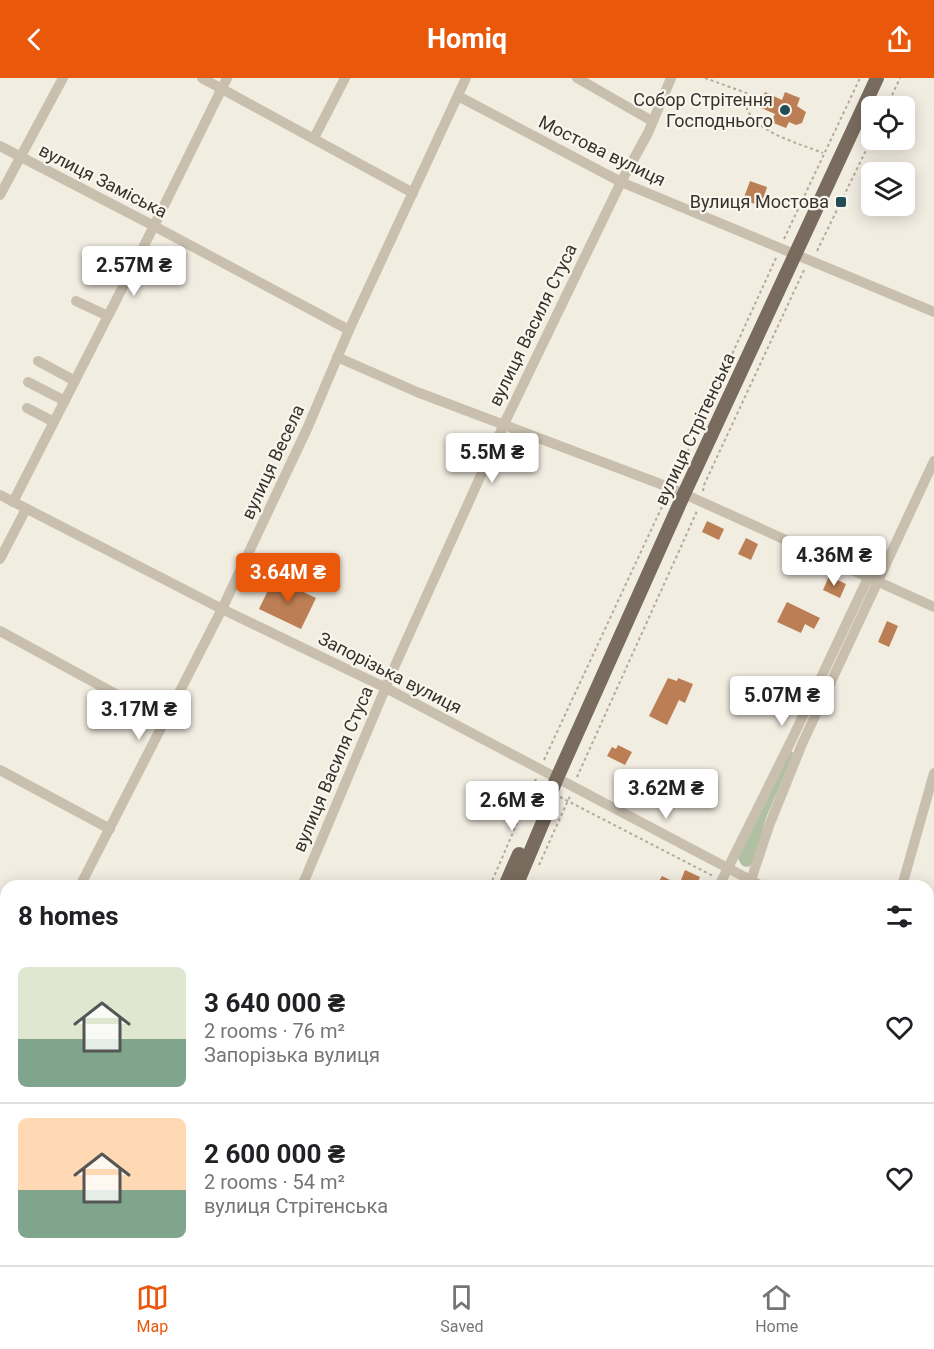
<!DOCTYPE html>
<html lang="en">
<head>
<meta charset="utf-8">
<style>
	body { margin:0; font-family:Roboto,sans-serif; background:#f2f2f2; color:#202124; height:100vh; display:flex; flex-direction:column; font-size:22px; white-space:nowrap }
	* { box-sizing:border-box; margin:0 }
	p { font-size:20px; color:#757577 }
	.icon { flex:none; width:33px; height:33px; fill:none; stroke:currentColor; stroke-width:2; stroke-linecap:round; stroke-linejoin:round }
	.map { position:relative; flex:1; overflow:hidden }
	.side { position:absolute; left:0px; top:802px; width:934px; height:386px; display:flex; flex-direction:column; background:#fff; border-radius:18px 18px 0 0; box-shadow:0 3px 15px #0003 }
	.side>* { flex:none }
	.controls { position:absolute; left:861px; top:18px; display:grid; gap:12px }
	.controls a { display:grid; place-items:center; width:54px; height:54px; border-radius:9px; background:#fff; box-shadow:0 3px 15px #0003; font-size:30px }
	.price { position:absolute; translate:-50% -51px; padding:0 14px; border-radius:6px; background:#fff; color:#222; font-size:20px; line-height:39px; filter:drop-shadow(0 2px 3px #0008) }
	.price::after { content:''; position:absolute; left:50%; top:36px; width:18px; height:14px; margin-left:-9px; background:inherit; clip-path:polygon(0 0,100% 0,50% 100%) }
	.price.selected { background:#ea580c; color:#fff }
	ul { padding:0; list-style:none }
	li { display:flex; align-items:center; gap:18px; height:150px; padding:0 18px }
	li+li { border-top:2px solid #e0e0e0 }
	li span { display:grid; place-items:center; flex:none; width:168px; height:120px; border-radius:9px; color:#555 }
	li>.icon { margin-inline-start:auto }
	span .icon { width:72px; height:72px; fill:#fffc; stroke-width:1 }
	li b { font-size:26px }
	h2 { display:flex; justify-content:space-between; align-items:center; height:72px; padding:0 18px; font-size:26px }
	header { display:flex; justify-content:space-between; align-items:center; height:78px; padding:0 18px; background:#ea580c; color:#fff; font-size:27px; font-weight:700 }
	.dock { display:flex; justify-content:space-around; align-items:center; height:84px; border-top:2px solid #e0e0e0; background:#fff; font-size:16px; color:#757577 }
	.dock a { display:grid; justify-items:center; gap:3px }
	.dock .selected { color:#ea580c }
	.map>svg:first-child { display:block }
</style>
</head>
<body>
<header><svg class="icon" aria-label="back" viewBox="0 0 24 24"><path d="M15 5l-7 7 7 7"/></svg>Homiq<svg class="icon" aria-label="share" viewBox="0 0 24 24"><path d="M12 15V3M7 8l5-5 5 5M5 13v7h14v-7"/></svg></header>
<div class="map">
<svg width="934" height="1187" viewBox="0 0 934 1187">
	<rect width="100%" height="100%" fill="#f2ede1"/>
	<path fill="#b1c0a2" d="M790,673L794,675L766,740L753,786C746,792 740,788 738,779Z"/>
	<g fill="#bc7f55">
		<polygon points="765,14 782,22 785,14 800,20 797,28 806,34 802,45 796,47 789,44 786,50 771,44 775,36 759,29"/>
		<polygon points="750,103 767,109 761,128 743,122"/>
		<polygon points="707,443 724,451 719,462 702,454"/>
		<polygon points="746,460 758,466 751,482 738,476"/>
		<polygon points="829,498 846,506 840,520 823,512"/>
		<polygon points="274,500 316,520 301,551 259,531"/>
		<polygon points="787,524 820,540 814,551 805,546 801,555 777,544"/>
		<polygon points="887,543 898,548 889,569 878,564"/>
		<polygon points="668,600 677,603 678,600 693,606 685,625 679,622 667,647 649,638"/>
		<polygon points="618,667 632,674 625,687 607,678 612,669 616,671"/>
		<polygon points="685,792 700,799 696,808 681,802"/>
		<polygon points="662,798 682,808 656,808"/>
	</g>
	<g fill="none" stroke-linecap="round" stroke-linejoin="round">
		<g stroke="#b5a998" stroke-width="2" stroke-dasharray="3 3" stroke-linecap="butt">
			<path d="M705,0L749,16L747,31C757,55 801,66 823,75"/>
			<polyline points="887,28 900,0"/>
			<polyline points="784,161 860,0"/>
			<polyline points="817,173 872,60"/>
			<polyline points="675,401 776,180"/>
			<polyline points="703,413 704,407 804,192"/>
			<polyline points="544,682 666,420"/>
			<polyline points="577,699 697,433"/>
			<polyline points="560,719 713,798"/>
			<polyline points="539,787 570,718"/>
			<polyline points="490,808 536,701"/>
		</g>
		<g stroke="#c9bfae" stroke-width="10">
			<polyline points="202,0 413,115"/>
			<polyline points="577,0 652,43"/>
			<polyline points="458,18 621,104 934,234"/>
			<polyline points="314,60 345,0"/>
			<polyline points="0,68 154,148 349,252"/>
			<polyline points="0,117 63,0"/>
			<polyline points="76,223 108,238"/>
			<polyline points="337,279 417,314 671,410 934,529"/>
			<polyline points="38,283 75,303"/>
			<polyline points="28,304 65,323"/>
			<polyline points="27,330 54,344"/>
			<polyline points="0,417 222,531 386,610 762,808"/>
			<polyline points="13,424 154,148 227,0"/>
			<polyline points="0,481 26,431"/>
			<polyline points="0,553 165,643"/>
			<polyline points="0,692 110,751"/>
			<polyline points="80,808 222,531 307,351 349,252 466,0"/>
			<polyline points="302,808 393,592 504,346 621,104 648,55 671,0"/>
			<polyline points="719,808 792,661 868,500"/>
			<polyline points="749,808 769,748 802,666 934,383"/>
			<polyline points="902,808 934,695"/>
			<polyline points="928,908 934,897"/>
			<polyline points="0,960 6,949"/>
			<polyline points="0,1180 11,1187"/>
			<polyline points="636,1182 645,1187"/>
			<polyline points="122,1187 125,1182"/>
			<polyline points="338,1187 341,1182"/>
			<polyline points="545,1187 547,1182"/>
			<polyline points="572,1187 574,1182"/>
			<polyline points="782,1187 785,1182"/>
		</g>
		<g stroke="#796c5e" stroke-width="14">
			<polyline points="505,808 519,776"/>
			<polyline points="516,808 548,732 549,719 557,700 684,416 877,0"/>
			<polyline points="0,845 6,848"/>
		</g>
	</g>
	<g fill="#244c57" stroke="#f9f6ee" stroke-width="2">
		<circle cx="785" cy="32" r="6"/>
		<rect x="835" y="118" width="12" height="12" rx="3"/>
	</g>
	<g text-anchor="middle" stroke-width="4.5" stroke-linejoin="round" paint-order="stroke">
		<g font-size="18" fill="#39322c" stroke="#f9f6ee" text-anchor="end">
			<text x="773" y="28">Собор Стрітення<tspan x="773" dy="21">Господнього</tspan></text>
			<text x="829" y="130">Вулиця Мостова</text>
		</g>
		<g font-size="18" fill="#39322c" stroke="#f9f6ee">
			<text transform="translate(602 73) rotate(26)" y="6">Мостова вулиця</text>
			<text transform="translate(103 103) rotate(27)" y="6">вулиця Заміська</text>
			<text transform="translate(533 247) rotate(-64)" y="6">вулиця Василя Стуса</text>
			<text transform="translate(695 351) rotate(-65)" y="6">вулиця Стрітенська</text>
			<text transform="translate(273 384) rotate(-65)" y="6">вулиця Весела</text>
			<text transform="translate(390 595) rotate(27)" y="6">Запорізька вулиця</text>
			<text transform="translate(333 691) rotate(-67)" y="6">вулиця Василя Стуса</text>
		</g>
	</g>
</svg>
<div class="controls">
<a><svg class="icon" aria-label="locate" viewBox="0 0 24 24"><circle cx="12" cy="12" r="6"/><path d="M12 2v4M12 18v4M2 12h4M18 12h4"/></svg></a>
<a><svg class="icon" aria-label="layers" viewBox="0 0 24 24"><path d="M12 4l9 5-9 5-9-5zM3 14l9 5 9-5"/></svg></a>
</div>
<b class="price" style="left:134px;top:219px">2.57M ₴</b>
<b class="price" style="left:492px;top:406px">5.5M ₴</b>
<b class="price" style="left:834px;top:509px">4.36M ₴</b>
<b class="price selected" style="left:288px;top:526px">3.64M ₴</b>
<b class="price" style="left:782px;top:649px">5.07M ₴</b>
<b class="price" style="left:139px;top:663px">3.17M ₴</b>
<b class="price" style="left:666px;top:742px">3.62M ₴</b>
<b class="price" style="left:512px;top:754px">2.6M ₴</b>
<section class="side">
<h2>8 homes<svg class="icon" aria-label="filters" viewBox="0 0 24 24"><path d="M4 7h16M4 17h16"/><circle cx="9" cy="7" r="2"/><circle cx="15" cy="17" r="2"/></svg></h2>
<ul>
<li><span style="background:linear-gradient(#dfe7d0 60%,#7fa58c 0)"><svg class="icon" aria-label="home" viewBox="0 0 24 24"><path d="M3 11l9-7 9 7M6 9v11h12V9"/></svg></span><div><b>3 640 000 ₴</b><p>2 rooms · 76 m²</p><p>Запорізька вулиця</p></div><svg class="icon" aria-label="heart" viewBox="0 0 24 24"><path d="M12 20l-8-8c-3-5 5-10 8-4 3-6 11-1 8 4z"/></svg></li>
<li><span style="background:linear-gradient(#ffd9b3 60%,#7fa58c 0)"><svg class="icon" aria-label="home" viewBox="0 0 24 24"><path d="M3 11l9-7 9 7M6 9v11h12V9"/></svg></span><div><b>2 600 000 ₴</b><p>2 rooms · 54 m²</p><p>вулиця Стрітенська</p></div><svg class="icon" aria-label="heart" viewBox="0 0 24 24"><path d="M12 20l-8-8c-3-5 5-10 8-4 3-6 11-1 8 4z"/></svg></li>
</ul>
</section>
</div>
<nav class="dock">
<a class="selected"><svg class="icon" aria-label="map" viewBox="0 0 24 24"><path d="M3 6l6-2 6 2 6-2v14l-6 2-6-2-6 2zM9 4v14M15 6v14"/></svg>Map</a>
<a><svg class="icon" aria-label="saved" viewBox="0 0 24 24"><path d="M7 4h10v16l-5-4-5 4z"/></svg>Saved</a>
<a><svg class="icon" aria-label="home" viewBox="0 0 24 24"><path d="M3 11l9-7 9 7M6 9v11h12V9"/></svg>Home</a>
</nav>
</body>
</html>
